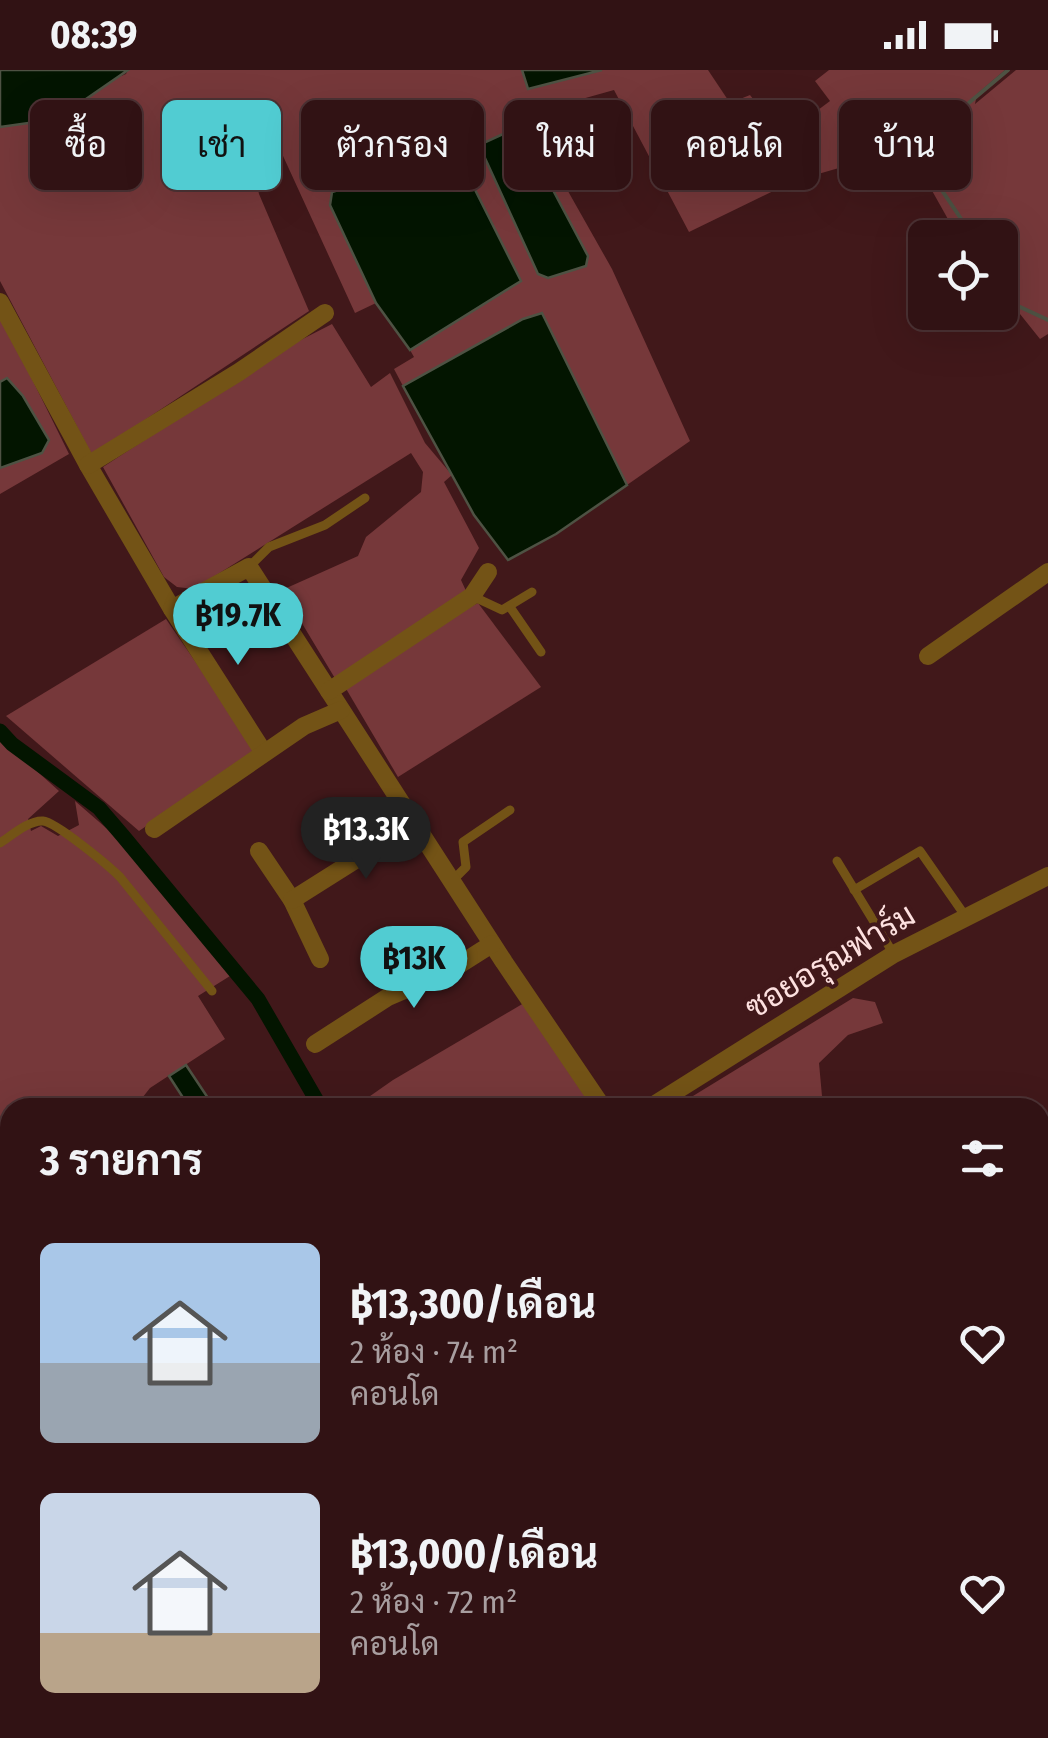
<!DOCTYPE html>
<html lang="th">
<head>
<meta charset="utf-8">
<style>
	body { margin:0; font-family:"Fira Sans Condensed",Sarabun,sans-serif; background:#3d2022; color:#f1f3f6; height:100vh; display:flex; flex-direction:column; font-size:38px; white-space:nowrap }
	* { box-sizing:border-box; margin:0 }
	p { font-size:32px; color:#a89ea0 }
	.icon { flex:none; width:55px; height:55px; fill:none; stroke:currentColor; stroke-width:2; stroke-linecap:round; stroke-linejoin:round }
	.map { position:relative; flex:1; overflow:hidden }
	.side { position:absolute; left:0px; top:1028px; width:1050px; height:642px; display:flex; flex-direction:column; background:#311214; border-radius:30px 30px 0 0; box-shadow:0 10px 40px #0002,0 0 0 2px #4c3234 }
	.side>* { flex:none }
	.top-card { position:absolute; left:30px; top:30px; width:990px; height:90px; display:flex; gap:20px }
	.buttons { position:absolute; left:908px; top:150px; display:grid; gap:20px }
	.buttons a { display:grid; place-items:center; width:110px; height:110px; border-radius:15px; background:#311214; box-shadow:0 10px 40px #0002,0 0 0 2px #4c3234; font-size:50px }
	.price { position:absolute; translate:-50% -85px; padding:0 22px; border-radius:35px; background:#51ccd2; color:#111; font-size:32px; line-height:65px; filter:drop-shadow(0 2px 5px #0008) }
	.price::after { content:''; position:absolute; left:50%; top:60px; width:30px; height:22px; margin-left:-15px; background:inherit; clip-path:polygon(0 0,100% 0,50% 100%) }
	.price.active { background:#222; color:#fff }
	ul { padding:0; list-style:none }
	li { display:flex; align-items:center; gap:30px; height:250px; padding:0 40px }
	li span { display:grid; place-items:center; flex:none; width:280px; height:200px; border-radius:15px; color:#555 }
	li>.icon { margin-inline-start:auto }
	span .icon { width:120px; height:120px; fill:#fffc; stroke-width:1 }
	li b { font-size:42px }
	h2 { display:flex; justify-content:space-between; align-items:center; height:120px; padding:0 40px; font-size:42px }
	.tag { padding:0 35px; border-radius:15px; background:#311214; box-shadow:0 10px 40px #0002,0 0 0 2px #4c3234; font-size:35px; line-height:90px }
	.tag.active { background:#51ccd2; color:#111 }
	.status { display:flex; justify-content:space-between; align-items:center; height:70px; padding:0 50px; background:#311214; direction:ltr }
	.status svg { height:28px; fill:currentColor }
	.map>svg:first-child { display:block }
</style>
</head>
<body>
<div class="status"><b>08:39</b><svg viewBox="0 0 49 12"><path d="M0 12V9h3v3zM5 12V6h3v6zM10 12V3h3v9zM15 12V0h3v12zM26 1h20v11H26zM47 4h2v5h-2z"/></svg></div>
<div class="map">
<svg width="1048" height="1668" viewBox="0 0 1048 1668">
	<rect width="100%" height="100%" fill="#41181a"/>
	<g fill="#76383a">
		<polygon points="128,0 522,0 529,19 602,0 708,0 730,33 750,25 768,48 794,58 830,31 815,11 829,0 1005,0 977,24 975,34 1016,0 1048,0 1048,264 1040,269 1000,219 1000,168 958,167 912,85 965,41 908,78 794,111 689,162 614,20 525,45 612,199 690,371 627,415 542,243 523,249 403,316 394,299 414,287 410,280 521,211 459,88 450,86 332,122 330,135 376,233 355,243 278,75 250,84 259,124 309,241 92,385 0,211 0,57 126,4"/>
		<polygon points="0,244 69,384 0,424 0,398 42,383 49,370 22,326 7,308 0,312"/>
		<polygon points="332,254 371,317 390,303 425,373 452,405 444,412 479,478 461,510 467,523 336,610 282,520 358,486 366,467 421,422 423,402 411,383 194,519 177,517 164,507 103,397 289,276"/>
		<polygon points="478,533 541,617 398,707 345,617 454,545"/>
		<polygon points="166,549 257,681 139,761 6,646"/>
		<polygon points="0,668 59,721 28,749 31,761 41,756 58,766 79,755 75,731 113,764 230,906 198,926 225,969 150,1018 135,1037 10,1038 10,1372 0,1356"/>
		<polygon points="853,928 875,932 883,953 848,965 819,993 823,1037 675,1037"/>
		<polygon points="524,933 596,1038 353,1038 393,1010"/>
	</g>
	<g fill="#031500" stroke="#4e5243" stroke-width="2.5">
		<polygon points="0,0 128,0 57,49 0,57"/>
		<polygon points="522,0 602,0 528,19"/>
		<polygon points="503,64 518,64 528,73 588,186 586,196 548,208 538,204 479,75"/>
		<polygon points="451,86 459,88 521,211 410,280 376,233 330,135 332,122"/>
		<polygon points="542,243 627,415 556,464 508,490 474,445 403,316 523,249"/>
		<polygon points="7,308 23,326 49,370 42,383 0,398 0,312"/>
		<polygon points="186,995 214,1037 189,1037 169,1006"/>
		<polygon points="0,1539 10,1544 10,1660 56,1660 54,1668 0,1668"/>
		<polygon points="145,1660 434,1660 413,1668 145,1668"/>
	</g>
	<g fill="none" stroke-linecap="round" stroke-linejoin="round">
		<g stroke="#4e5243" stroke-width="4">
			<polyline points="974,168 914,79 1008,0"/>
			<polyline points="1000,208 1018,236 1048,250"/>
		</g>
		<g stroke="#031500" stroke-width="15">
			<polyline points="0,661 12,674 99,738 123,766 258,929 321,1038"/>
			<polyline points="0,1404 10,1396"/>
			<polyline points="651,1660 659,1668"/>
		</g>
		<g stroke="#735316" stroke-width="9">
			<polyline points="249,497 269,477 325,455 365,428"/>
			<polyline points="472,526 502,540 532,522"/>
			<polyline points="510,537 541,582"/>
			<path d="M0,773C11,766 29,750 43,751C56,752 109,796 120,807L212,921"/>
			<polyline points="837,791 893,883"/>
			<polyline points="452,811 466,797 463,772 510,740"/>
			<polyline points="854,820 920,781 966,847"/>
			<polyline points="687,1663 688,1660"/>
		</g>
		<g stroke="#735316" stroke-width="18">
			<polyline points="0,232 88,395 172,539 249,497 504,892 603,1038"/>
			<polyline points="88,395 239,302 325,243"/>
			<polyline points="172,539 264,683"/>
			<polyline points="928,586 1048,502"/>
			<polyline points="329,621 472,526 488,502"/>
			<polyline points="154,759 304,656 341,640"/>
			<polyline points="259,781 292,830 320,889"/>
			<polyline points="292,830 414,753"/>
			<polyline points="315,974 388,927 451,900 492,874"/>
			<polyline points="649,1038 894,884 1048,806"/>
			<polyline points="1040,1367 1048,1362"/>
			<polyline points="1040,1478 1048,1487"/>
		</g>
	</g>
	<g text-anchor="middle" stroke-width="8" stroke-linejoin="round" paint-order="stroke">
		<g font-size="32" fill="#fde0df" stroke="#41181a">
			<text transform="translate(830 891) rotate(-31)" y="11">ซอยอรุณฟาร์ม</text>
		</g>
	</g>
</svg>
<div class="buttons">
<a><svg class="icon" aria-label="locate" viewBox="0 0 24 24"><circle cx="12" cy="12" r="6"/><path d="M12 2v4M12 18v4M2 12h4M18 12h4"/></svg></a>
</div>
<b class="price" style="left:238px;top:598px">฿19.7K</b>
<b class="price active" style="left:366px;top:812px">฿13.3K</b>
<b class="price" style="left:414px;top:941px">฿13K</b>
<div class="top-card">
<a class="tag">ซื้อ</a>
<a class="tag active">เช่า</a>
<a class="tag">ตัวกรอง</a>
<a class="tag">ใหม่</a>
<a class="tag">คอนโด</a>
<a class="tag">บ้าน</a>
</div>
<section class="side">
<h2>3 รายการ<svg class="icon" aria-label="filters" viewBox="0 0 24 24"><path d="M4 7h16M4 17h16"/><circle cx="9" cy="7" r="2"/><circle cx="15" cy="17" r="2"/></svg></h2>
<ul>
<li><span style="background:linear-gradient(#a9c7e8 60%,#9aa5b1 0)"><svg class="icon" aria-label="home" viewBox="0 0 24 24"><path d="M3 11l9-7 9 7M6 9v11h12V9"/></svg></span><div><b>฿13,300/เดือน</b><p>2 ห้อง · 74 m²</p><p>คอนโด</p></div><svg class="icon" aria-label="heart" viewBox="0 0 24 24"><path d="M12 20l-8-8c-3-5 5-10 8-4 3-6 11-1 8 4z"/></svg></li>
<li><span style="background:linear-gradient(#c9d6e8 70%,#b9a48a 0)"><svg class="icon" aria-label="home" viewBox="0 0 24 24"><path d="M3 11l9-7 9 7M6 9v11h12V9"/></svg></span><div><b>฿13,000/เดือน</b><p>2 ห้อง · 72 m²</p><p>คอนโด</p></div><svg class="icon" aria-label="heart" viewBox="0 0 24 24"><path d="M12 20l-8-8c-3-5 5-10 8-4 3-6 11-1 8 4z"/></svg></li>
</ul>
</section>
</div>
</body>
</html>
